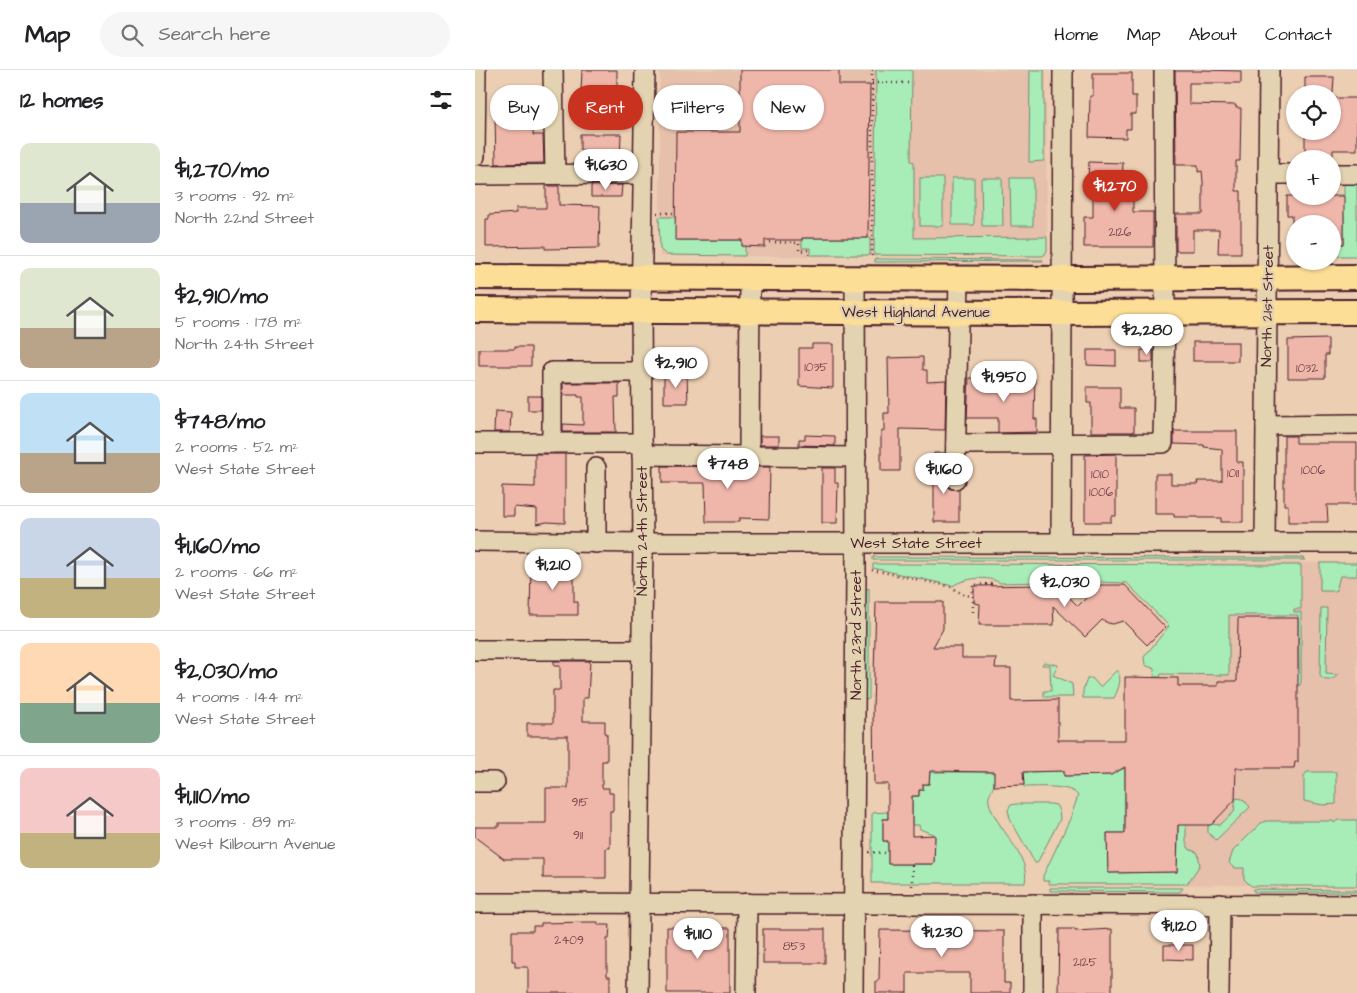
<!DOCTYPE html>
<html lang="en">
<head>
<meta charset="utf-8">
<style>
	body { margin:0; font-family:"Architects Daughter",sans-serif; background:#f6f6f6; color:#202124; height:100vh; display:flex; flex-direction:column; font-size:19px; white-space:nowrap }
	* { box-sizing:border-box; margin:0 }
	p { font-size:16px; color:#757577 }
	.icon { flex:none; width:28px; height:28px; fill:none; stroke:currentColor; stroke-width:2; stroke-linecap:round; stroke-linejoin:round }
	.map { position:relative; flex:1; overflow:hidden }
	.details { display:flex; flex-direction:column; background:#fff; width:475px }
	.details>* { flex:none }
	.top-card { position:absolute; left:15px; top:15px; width:475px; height:45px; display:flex; gap:10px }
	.buttons { position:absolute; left:811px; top:15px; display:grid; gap:10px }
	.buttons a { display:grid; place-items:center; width:55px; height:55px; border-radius:50%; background:#fff; box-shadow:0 1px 4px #0004; font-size:25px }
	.price { position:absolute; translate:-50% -42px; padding:0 11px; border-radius:18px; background:#fff; color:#222; font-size:16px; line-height:32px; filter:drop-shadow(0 1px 2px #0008) }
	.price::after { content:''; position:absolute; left:50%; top:30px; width:15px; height:11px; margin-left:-8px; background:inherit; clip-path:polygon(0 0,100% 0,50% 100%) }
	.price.active { background:#c8321e; color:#fff }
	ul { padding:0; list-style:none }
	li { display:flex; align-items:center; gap:15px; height:125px; padding:0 20px }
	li+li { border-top:1px solid #e0e0e0 }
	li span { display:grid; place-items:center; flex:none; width:140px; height:100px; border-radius:10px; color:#555 }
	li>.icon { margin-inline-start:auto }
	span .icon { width:60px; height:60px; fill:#fffc; stroke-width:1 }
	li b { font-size:21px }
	h2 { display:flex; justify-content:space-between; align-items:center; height:60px; padding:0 20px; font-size:21px }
	.chip { padding:0 18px; border-radius:22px; background:#fff; box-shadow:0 1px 4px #0004; font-size:18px; line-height:45px }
	.chip.active { background:#c8321e; color:#fff }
	header { display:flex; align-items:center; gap:30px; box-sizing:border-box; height:70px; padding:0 25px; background:#fff; border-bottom:1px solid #e0e0e0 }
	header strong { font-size:24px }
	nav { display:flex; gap:28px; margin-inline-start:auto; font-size:18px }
	.search { width:350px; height:45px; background:#f6f6f6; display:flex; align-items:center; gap:12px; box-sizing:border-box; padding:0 18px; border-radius:28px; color:#757577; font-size:19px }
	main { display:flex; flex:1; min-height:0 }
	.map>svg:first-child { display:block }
</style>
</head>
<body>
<header>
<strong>Map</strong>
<div class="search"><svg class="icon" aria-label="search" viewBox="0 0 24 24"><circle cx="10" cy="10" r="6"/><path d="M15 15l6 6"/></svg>Search here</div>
<nav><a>Home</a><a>Map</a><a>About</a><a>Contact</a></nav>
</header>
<main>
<section class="details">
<h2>12 homes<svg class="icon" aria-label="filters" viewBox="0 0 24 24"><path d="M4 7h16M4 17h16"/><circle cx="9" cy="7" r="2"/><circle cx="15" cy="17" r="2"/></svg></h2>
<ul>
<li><span style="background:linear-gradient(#dfe7d0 60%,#9aa5b1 0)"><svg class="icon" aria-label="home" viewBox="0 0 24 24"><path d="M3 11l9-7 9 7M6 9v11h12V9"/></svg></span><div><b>$1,270/mo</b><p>3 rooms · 92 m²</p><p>North 22nd Street</p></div></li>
<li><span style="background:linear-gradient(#dfe7d0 60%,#b9a48a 0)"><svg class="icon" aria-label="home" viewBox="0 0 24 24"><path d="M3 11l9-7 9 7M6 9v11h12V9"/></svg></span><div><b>$2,910/mo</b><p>5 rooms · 178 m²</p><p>North 24th Street</p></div></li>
<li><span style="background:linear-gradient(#bfe0f5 60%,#b9a48a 0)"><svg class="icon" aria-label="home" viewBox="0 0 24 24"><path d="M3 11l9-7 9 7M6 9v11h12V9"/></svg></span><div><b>$748/mo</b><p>2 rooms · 52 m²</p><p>West State Street</p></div></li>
<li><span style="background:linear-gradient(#c9d6e8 60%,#c2b280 0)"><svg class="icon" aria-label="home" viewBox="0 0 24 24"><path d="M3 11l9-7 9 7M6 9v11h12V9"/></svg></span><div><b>$1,160/mo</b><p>2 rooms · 66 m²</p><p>West State Street</p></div></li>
<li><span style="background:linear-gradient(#ffd9b3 60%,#7fa58c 0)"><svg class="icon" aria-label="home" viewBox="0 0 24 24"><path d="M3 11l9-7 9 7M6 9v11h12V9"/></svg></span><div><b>$2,030/mo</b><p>4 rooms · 144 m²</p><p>West State Street</p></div></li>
<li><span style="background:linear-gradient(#f6c9c9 65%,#c2b280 0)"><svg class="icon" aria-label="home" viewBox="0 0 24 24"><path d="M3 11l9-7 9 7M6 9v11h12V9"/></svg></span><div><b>$1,110/mo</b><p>3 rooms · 89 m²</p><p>West Kilbourn Avenue</p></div></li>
</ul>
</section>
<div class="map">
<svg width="882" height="923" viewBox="0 0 882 923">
	<rect width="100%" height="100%" fill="#ecceb2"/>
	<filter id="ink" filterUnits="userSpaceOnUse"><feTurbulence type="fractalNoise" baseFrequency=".02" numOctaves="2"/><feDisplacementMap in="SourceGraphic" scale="10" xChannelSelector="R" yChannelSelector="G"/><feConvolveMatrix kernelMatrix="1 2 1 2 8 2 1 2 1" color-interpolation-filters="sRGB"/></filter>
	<g filter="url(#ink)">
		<g fill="#e6c0ab">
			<polygon points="185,0 571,0 572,186 185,186"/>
			<polygon points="703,492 882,493 882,816 633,814 632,763 650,763 649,699 641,699 650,676 650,607 703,607"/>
		</g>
		<g fill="#a8edb8" stroke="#798672">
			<polygon points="401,0 437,0 436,91 439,92 439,168 572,167 572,181 568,186 399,185"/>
			<polygon points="555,0 569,0 569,91 554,92"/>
			<polygon points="882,107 882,186 858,186 858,174 869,174 869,143 861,142 861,125 869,125 869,112"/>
			<rect x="445" y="108" width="23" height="48"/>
			<rect x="477" y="108" width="22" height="47"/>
			<polygon points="506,108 527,108 528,156 507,156"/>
			<polygon points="535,108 558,108 558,156 536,156"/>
			<polygon points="184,147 201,147 201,170 270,170 267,172 267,176 270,176 270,186 191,185 185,179"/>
			<polygon points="327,168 395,168 395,185 335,185 335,178 327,178"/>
			<polygon points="400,189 568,190 568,191 400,192"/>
			<polygon points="398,487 828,488 830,490 398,490"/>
			<polygon points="845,493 882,493 882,506 865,506 861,521 845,521"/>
			<path d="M398,494L826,495V539H819V542H826V613L823,617L820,616V601H824L823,545H754V605L686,604L685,607H679L680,599L670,595L669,587L694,556L652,513L623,512L617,516L602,513L593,515L571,512L525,513C514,505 488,508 478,516L398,498Z"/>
			<polygon points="394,518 394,629 390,630 391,520"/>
			<path d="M846,538H852L851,604L863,605C857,611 850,612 845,606Z"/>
			<polygon points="569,592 583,595 578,605 597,614 598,627 569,627 569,621 576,621 575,595 567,595"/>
			<path d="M642,600C648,610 643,619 639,628H608V620L612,609L617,608L625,617Z"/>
			<path d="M647,699H650V763H632L633,803L702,802L704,731L711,732V772L714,779L723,783L725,795L712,814H574V811H568V806L595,749L603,726C597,714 561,717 549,717L548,702L589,701V706L636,705Z"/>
			<path d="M455,702H519C519,706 520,710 519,714C518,720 512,726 514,732C520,758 556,785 550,813H397V743L413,742V749H408V771H413V794H459L460,765L445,759L444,755H437V726H444V720H448V714H454Z"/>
			<polygon points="832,702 861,702 861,734 848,735 829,731 829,706"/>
			<polygon points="761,728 768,729 775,737 741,770 733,763 733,756 736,754 745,755 759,742"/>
			<polygon points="541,734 576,734 581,735 584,741 585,749 562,793 560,793 535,749 533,740 536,735"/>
			<polygon points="863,750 882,750 882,816 776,816 769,809 769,798 759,798 754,793 758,781 786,753 791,751 858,751 859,753"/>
			<polygon points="575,818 708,818 705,822 575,821"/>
			<polygon points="778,819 882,820 882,822 779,822"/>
		</g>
		<g fill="#efb6aa" stroke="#4a1f2b">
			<polygon points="107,0 142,0 142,44 105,44"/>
			<polygon points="265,0 364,0 364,15 395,15 393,168 327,168 327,170 290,170 290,177 267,176 267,170 200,170 201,62 265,62"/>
			<polygon points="727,0 766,1 766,13 714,13 714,34 761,35 761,38 766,38 765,91 761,91 761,121 766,121 766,183 743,183 744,160 718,160 718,181 701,181 701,144 728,144 728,112 727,101 723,102 723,95 701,95 700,1 727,1"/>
			<polygon points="618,3 657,3 657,26 661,26 661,44 656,44 656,59 651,59 651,68 614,67 615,26 618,26"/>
			<polygon points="830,7 859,7 858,23 830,23"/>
			<polygon points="858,28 882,28 882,80 858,80 858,89 830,89 830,62 858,62"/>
			<polygon points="20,45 59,46 58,65 68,65 69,93 21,94"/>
			<polygon points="105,64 146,64 145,93 108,93 109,80 105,80"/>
			<polygon points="614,92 648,93 647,115 655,115 655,121 658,121 658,142 678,142 678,177 609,177 609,147 618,147 618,109 613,109"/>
			<polygon points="147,115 146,127 116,127 116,116"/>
			<polygon points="71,116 84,116 84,135 125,136 124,178 70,179 70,176 11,177 11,149 14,149 14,145 41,143 41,138 71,138"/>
			<polygon points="812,126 869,126 869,174 858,174 858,154 817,154 817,145 812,145"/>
			<polygon points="853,269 853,285 850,285 850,308 813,308 813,270"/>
			<rect x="718" y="272" width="45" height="19"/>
			<polygon points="337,274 358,274 358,318 324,316 324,278 337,278"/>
			<polygon points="40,277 56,277 56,296 4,296 4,279 40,279"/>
			<polygon points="612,280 641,280 641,296 612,295"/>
			<rect x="666" y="280" width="12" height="12"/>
			<polygon points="448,287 448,300 452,300 452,312 471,311 470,360 425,359 425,401 406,401 406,361 409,361 409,343 414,343 413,288"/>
			<polygon points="189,305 212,305 213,333 189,333"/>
			<polygon points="525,307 560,308 559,349 562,349 562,362 523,363 523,348 492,348 494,308 524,309"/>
			<polygon points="88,313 144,313 144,327 140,327 141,362 88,362 88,354 108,355 108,327 103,327 103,325 88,325"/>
			<polygon points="612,317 645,317 645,338 659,338 659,362 616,362 616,333 612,333"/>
			<rect x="53" y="326" width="13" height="14"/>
			<polygon points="20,341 36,342 35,362 19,362"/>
			<polygon points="699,361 762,361 762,392 768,392 768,452 746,452 746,448 723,448 723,447 699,447 699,444 680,444 680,404 696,404 696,414 723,414 722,411 747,411 747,379 729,377 729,375 699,374"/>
			<polygon points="330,365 360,366 360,376 324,375 324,369 330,369"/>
			<rect x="285" y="366" width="19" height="9"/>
			<polygon points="809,366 821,366 821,373 882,373 882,435 852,435 853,452 813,452 813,435 809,435"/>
			<polygon points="459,383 469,383 469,409 470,415 475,419 484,419 484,452 459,452"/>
			<polygon points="60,384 90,384 90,453 72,452 62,454 62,439 39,437 39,446 27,446 27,416 60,417"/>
			<polygon points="641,384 641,446 636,446 636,452 610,452 610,385"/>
			<polygon points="187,396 295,397 294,449 264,448 264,452 231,452 230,413 187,413"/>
			<polygon points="347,398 360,398 360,413 363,413 362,453 347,453"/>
			<polygon points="73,494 99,495 99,532 103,532 103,545 55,545 56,496 70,496"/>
			<polygon points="572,515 573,522 589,522 603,536 624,515 650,515 690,557 672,575 648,551 638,554 633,553 627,550 610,567 578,536 579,555 504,555 505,534 499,533 499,516"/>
			<polygon points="401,532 468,532 468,559 458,577 487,577 487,588 521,588 520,598 536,598 536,631 583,630 583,670 650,670 650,607 703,608 703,616 743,616 743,611 762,611 763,548 823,548 823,692 820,692 819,698 761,698 760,730 736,755 703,755 702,802 633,803 632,763 650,763 650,697 636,705 589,706 589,701 548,702 549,715 519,716 519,702 455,701 454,714 448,714 448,720 444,720 444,726 437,726 437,766 460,765 459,794 413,794 413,771 408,771 408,749 413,749 413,714 399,714 398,640"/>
			<polygon points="79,591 115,591 113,628 108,628 108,651 130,651 130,664 132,664 132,691 127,691 127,718 134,718 134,723 138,723 138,741 135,741 135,778 131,778 131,808 68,808 68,789 29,789 0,767 0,757 24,757 24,753 71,753 71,718 93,718 93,666 52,666 52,653 78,653 78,620 85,620 85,596 79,596"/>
			<polygon points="112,852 123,852 123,855 135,855 134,869 132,869 132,906 135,906 135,923 53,923 53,897 40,897 40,891 37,891 37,861 58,861 58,856 66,856 66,853"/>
			<polygon points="192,857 255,858 255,923 192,923"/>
			<rect x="288" y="859" width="62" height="34"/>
			<polygon points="584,859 600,859 600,861 637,859 637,922 583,922"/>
			<polygon points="405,860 529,861 529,913 535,913 535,923 495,923 495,903 432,903 432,923 401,923 401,911 404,911"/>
			<polygon points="689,875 718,875 718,890 689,889"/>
		</g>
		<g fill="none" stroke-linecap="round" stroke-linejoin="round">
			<defs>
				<g id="minor">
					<polyline points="78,0 80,104"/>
					<polyline points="0,86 1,0"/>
					<polyline points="794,104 820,104"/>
					<polyline points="858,104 882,104"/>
					<polyline points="0,105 168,104"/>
					<polyline points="791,355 882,354"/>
					<polyline points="0,373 167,373"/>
					<polyline points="77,373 77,302 166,302"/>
					<polyline points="481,374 688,373 690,242 689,0"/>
					<polyline points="167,385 381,387"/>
					<polyline points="274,386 275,207"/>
					<polyline points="121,398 121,473"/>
					<polyline points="480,409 484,208"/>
					<polyline points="0,471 168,473 882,473"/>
					<polyline points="790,472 794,0"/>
					<polyline points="586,473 588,0"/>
					<polyline points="0,580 167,580"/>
					<polyline points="0,712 20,712"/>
					<polyline points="0,833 882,835"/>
					<polyline points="163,923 168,473 166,242 170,0"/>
					<polyline points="271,923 272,833"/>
					<polyline points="378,923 381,504 380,208"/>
					<polyline points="558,923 558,834"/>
					<polyline points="744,923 745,834"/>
				</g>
				<g id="major">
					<polyline points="0,207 605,209 882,207"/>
					<polyline points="0,240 571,243 882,242"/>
				</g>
			</defs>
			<use href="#minor" stroke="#4a1f2b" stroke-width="22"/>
			<use href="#major" stroke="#4a1f2b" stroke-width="28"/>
			<g stroke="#4a1f2b" stroke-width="2.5" stroke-dasharray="1 4" stroke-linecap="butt">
				<polyline points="397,0 397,188"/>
				<polyline points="397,13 437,13"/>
				<polyline points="182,143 201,143"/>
				<polyline points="295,172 324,173 324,181 333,180 333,188"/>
				<polyline points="397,500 469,515 476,517 489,525 498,526"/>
				<polyline points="498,542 498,515 518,514 518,516"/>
				<polyline points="394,782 412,783"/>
				<polyline points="437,795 437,816"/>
			</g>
			<use href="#minor" stroke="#e4d3b0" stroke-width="19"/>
			<use href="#major" stroke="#fdde96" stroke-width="24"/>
		</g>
	</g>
	<g text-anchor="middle" stroke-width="5" stroke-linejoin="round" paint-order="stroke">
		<g font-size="12" fill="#73454b">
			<text x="645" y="166">2126</text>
			<text x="341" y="301">1035</text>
			<text x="832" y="302">1032</text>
			<text x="838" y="404">1006</text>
			<text x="758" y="407">1011</text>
			<text x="625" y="408">1010</text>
			<text x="626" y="426">1006</text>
			<text x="105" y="736">915</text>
			<text x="103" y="769">911</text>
			<text x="94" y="874">2409</text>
			<text x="319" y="880">853</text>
			<text x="610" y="896">2125</text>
		</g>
		<g font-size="15" fill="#4a1f2b" stroke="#e4d3b0">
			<text transform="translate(792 236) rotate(-89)" y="5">North 21st Street</text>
			<text x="441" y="247">West Highland Avenue</text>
			<text transform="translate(167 461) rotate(-90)" y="5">North 24th Street</text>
			<text x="441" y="478">West State Street</text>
			<text transform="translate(381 565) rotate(-90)" y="5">North 23rd Street</text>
		</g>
	</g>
</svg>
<div class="buttons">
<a><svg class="icon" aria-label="locate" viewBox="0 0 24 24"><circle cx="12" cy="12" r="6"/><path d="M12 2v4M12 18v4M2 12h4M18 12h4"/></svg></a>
<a>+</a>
<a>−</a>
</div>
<b class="price" style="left:131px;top:121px">$1,630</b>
<b class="price active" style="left:640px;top:142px">$1,270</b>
<b class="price" style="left:672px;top:286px">$2,280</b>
<b class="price" style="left:201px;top:319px">$2,910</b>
<b class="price" style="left:529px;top:333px">$1,950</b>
<b class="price" style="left:253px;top:420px">$748</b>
<b class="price" style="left:469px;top:425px">$1,160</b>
<b class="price" style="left:78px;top:521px">$1,210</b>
<b class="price" style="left:590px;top:538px">$2,030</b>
<b class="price" style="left:704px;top:882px">$1,120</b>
<b class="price" style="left:467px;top:888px">$1,230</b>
<b class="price" style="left:223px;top:890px">$1,110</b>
<div class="top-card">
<a class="chip">Buy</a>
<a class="chip active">Rent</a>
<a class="chip">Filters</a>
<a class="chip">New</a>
</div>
</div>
</main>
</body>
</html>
